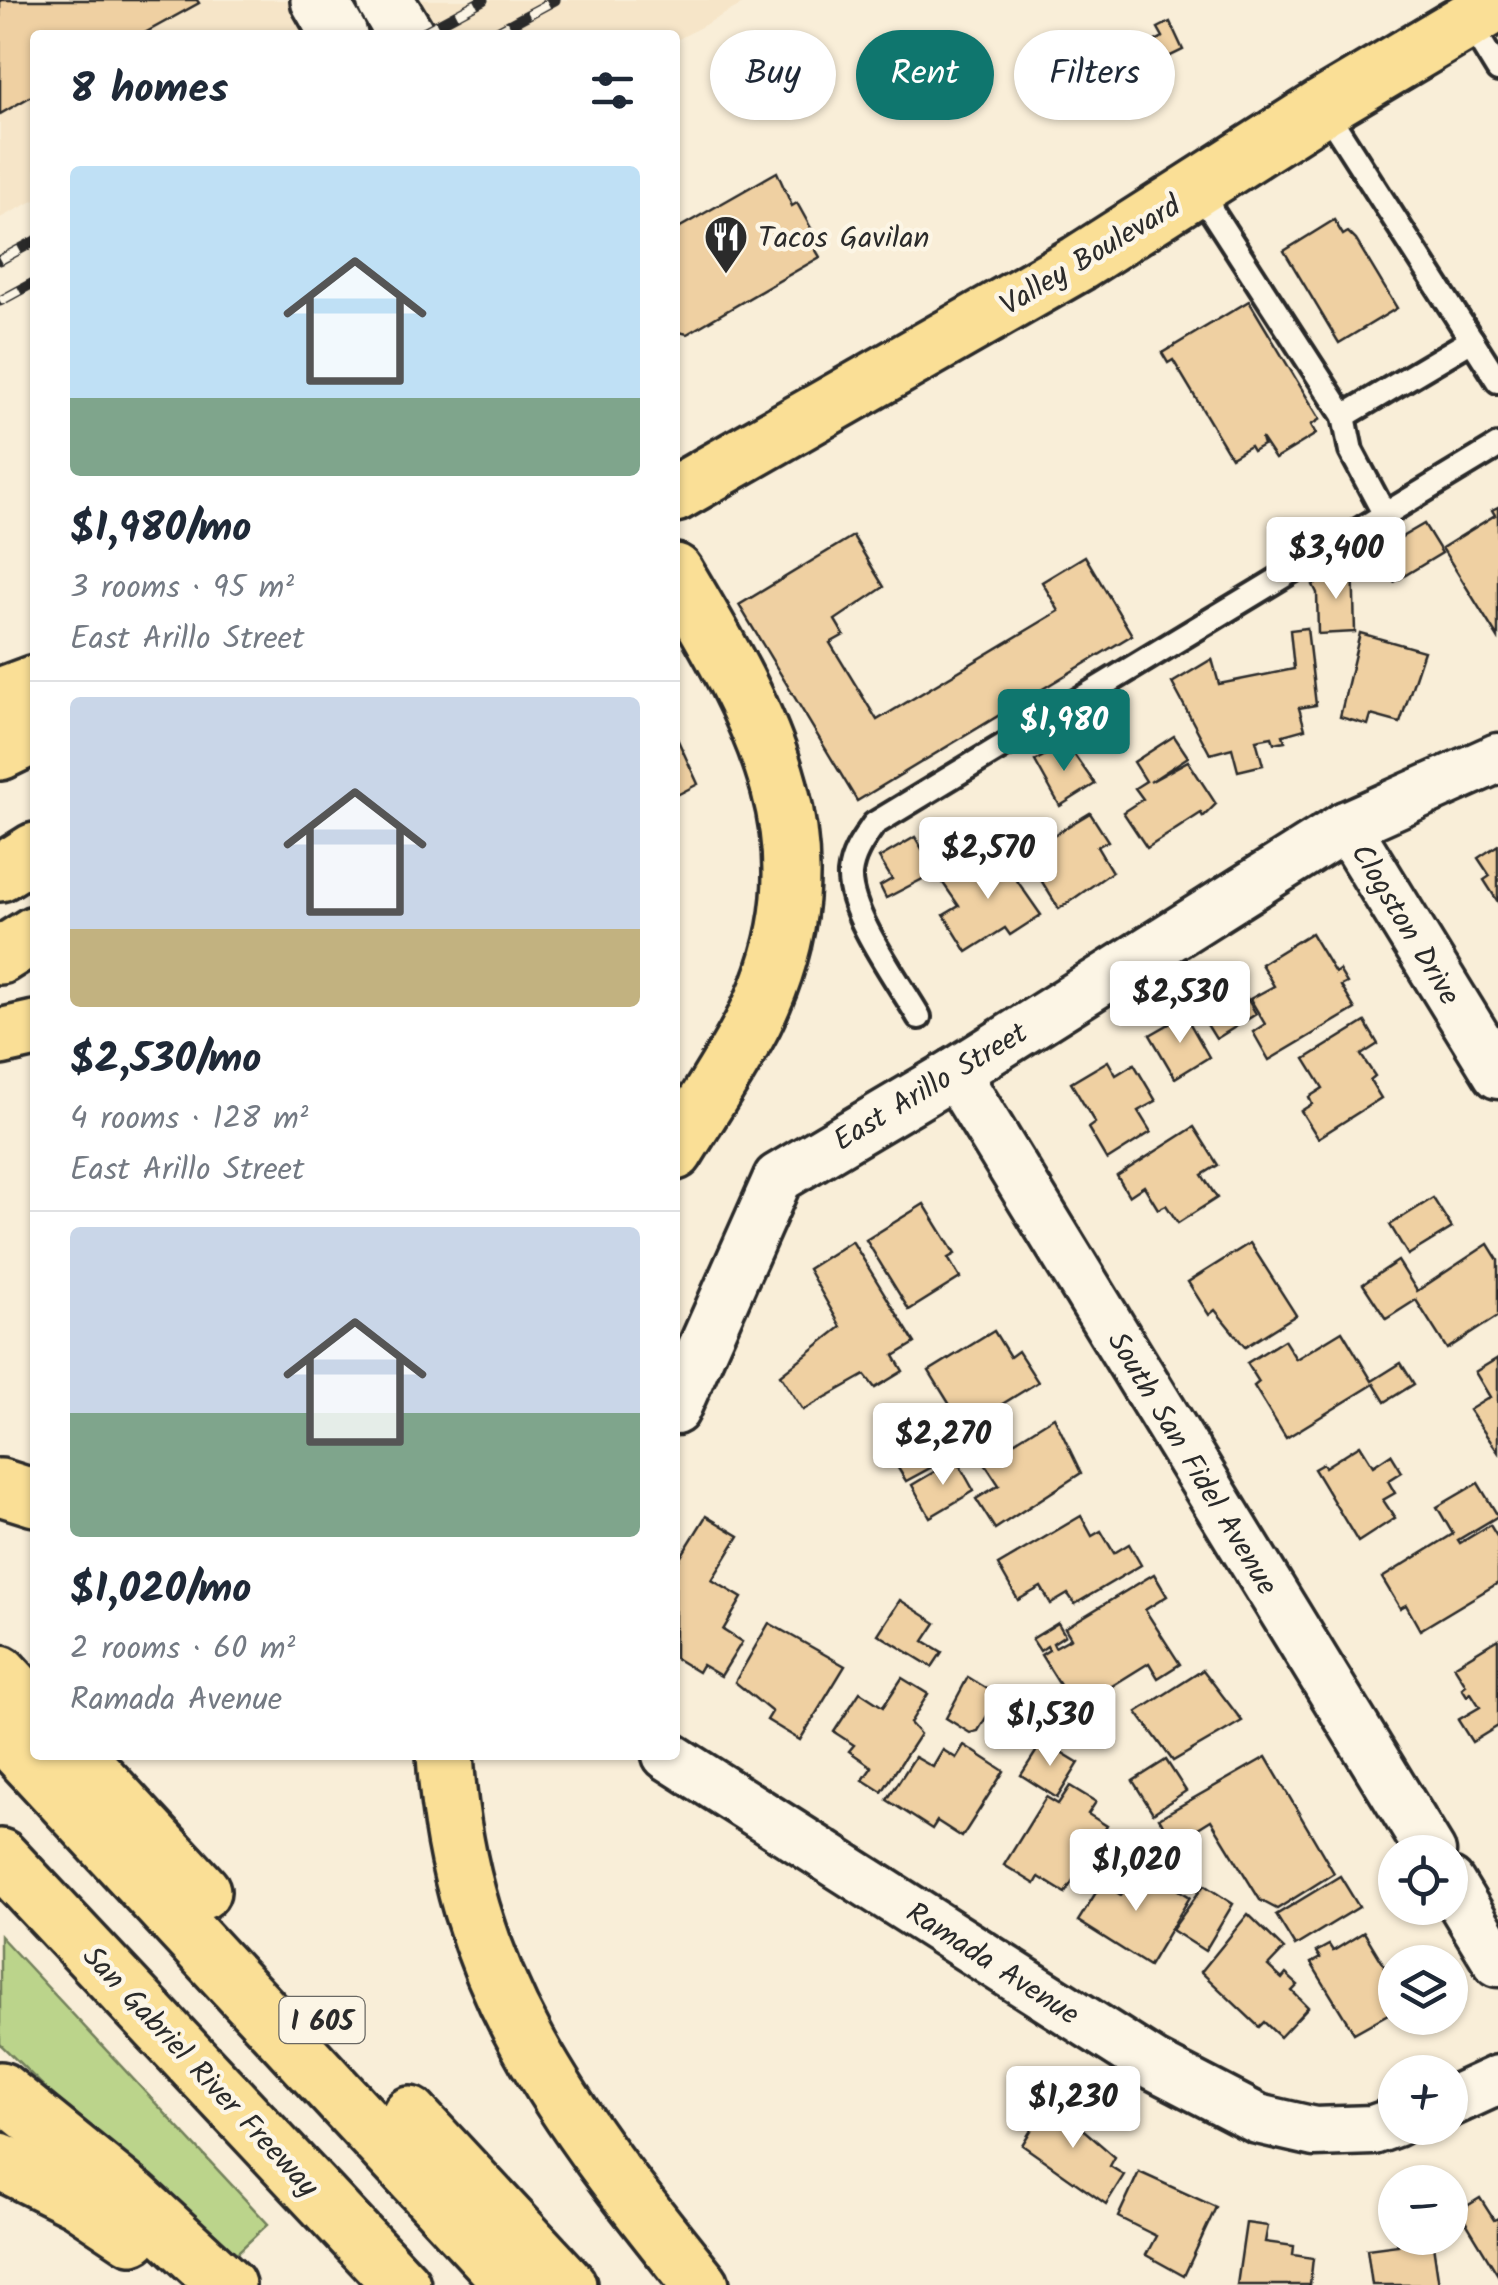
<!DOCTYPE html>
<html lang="en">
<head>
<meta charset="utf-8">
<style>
	body { margin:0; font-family:Kalam,sans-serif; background:#f2f2f3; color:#1f2937; height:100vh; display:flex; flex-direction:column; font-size:38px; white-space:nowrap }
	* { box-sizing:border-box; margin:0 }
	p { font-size:32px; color:#747a83 }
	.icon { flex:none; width:55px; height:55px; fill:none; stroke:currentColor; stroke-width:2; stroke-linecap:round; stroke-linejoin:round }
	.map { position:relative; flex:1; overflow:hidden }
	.side { position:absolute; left:30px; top:30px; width:650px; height:1730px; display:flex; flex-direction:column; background:#fff; border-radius:10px; box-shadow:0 2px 8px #0004 }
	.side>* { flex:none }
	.top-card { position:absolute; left:710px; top:30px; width:638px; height:90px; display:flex; gap:20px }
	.controls { position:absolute; left:1378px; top:1835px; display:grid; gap:20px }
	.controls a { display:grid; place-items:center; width:90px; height:90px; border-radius:50%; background:#fff; box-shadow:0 2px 8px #0004; font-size:50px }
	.price { position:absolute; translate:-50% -85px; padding:0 22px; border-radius:10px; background:#fff; color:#222; font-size:32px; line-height:65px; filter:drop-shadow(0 2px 5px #0008) }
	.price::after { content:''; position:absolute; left:50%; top:60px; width:30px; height:22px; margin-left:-15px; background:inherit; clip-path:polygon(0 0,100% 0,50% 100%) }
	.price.current { background:#0f766e; color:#fff }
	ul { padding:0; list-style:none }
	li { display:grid; align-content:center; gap:20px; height:530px; padding:0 40px }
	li+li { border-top:2px solid #e0e1e3 }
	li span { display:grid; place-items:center; height:310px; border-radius:10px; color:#555 }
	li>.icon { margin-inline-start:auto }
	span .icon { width:180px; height:180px; fill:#fffc; stroke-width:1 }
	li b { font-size:42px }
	h2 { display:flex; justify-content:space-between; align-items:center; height:120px; padding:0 40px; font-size:42px }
	.chip { padding:0 35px; border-radius:45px; background:#fff; box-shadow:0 2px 8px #0004; font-size:35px; line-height:90px }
	.chip.current { background:#0f766e; color:#fff }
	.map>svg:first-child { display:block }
</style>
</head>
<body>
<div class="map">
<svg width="1498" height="2285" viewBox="0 0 1498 2285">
	<rect width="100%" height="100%" fill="#f9eed8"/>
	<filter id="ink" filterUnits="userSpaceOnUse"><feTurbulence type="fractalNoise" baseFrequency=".01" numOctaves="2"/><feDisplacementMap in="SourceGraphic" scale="20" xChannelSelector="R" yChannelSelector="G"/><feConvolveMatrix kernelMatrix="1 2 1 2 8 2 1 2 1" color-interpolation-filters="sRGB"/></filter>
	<g filter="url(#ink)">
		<polygon fill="#f6e5c8" points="0,0 750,0 675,41 675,35 35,35 35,200 0,218"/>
		<polygon fill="#bbd48b" stroke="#73805b" stroke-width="2.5" points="0,1936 268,2224 226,2263 0,2044"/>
		<g fill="#efd0a2" stroke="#2b2b2b" stroke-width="2.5">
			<polygon points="0,0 197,0 199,3 141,35 35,35 35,94 0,114"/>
			<polygon points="1170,22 1183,50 1152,65 1143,47 1163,37 1158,28"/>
			<polygon points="777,172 792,206 797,203 817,239 811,242 820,257 687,334 675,331 675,230"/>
			<polygon points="1334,220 1343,235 1348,232 1356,240 1397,308 1339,343 1284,251"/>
			<polygon points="1249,301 1320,419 1311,425 1316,434 1275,459 1261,438 1263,445 1253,451 1250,446 1231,457 1173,360 1168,363 1162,353"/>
			<polygon points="1498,507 1498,638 1442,548 1495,515 1492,510"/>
			<polygon points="1424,524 1442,553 1394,582 1376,552"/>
			<polygon points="853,536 884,587 835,620 844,635 830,643 877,720 1059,611 1042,582 1085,556 1132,635 857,801 739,605"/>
			<polygon points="1353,562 1355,632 1318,634 1317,593 1313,585"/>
			<polygon points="1307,628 1316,705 1299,708 1305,729 1283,735 1285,741 1274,743 1272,737 1256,740 1263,765 1238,771 1232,748 1210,754 1172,683 1212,659 1219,684 1294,669 1290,630"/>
			<polygon points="1360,633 1424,651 1400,723 1371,715 1368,725 1340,717"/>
			<polygon points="675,734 698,784 675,796"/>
			<polygon points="1174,736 1188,757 1150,782 1188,761 1216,804 1203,817 1201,813 1147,848 1123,812 1143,799 1135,788 1146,781 1134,762"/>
			<polygon points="1066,743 1095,784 1060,806 1035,761"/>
			<polygon points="1090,813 1108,841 1097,847 1112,872 1059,909 1024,853"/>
			<polygon points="915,837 936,872 886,898 880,886 892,879 879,858"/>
			<polygon points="1498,845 1498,902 1484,880 1490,876 1478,858"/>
			<polygon points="995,849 1041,915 1010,935 1005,928 967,952 944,915 959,906 943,883"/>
			<polygon points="1311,933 1335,973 1339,970 1347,983 1341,986 1355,1009 1269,1060 1253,1032 1265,1024 1250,999 1274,986 1261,964"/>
			<polygon points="1236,979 1256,1014 1216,1039 1195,1005"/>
			<polygon points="1185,1015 1209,1057 1175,1078 1150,1035"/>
			<polygon points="1365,1022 1378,1044 1361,1055 1375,1076 1370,1080 1381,1098 1318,1138 1301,1111 1312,1104 1309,1097 1323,1088 1305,1059"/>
			<polygon points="1108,1061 1116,1075 1134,1064 1156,1101 1138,1111 1151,1132 1107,1160 1088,1128 1095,1123 1071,1083"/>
			<polygon points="1194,1127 1218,1165 1202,1175 1217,1198 1178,1223 1166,1205 1158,1209 1144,1186 1129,1196 1117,1176"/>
			<polygon points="1433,1198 1452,1228 1408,1255 1390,1225"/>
			<polygon points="924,1204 955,1254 948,1258 960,1278 909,1310 866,1240"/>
			<polygon points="852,1241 915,1343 894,1356 903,1371 875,1388 865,1375 803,1410 780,1375 841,1327 808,1269"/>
			<polygon points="1250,1243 1296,1315 1245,1347 1215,1310 1209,1315 1188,1282"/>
			<polygon points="1488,1244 1498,1260 1498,1316 1447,1349 1416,1300 1386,1319 1363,1284 1398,1261 1417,1291"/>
			<polygon points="994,1331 1010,1357 1018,1351 1038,1382 983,1416 955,1413 929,1371"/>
			<polygon points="1342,1331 1372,1381 1401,1363 1414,1384 1385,1402 1374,1384 1286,1438 1254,1386 1259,1382 1247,1363 1284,1340 1296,1359"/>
			<polygon points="1498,1358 1498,1452 1469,1410 1490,1397 1475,1372"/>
			<polygon points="1054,1417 1081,1473 995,1529 976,1499 999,1485 983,1461"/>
			<polygon points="932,1419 954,1455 906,1481 887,1450"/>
			<polygon points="1360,1445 1373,1466 1391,1454 1402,1472 1388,1481 1395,1493 1383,1500 1395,1518 1358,1542 1314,1469 1323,1464 1325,1467"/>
			<polygon points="956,1459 974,1491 930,1517 912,1485"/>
			<polygon points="1478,1483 1498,1516 1458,1540 1460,1543 1490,1525 1498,1538 1498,1583 1420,1630 1406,1605 1400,1608 1382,1578 1453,1534 1437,1507"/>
			<polygon points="706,1516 739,1536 712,1580 742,1598 723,1630 742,1642 721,1676 702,1665 698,1672 675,1658 675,1566"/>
			<polygon points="1081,1516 1092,1536 1101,1531 1114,1553 1129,1544 1141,1565 1075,1604 1068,1594 1051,1604 1041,1587 1018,1600 998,1565"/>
			<polygon points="1154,1574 1167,1596 1145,1610 1180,1664 1158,1678 1149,1663 1075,1709 1041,1655 1049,1650 1047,1646 1040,1651 1032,1639 1058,1623 1065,1635 1053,1643 1055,1647 1071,1638 1065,1628"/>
			<polygon points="900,1600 936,1623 924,1641 942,1652 932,1667 878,1634"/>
			<polygon points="769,1623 845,1666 800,1740 767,1720 772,1712 735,1682"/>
			<polygon points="1498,1639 1498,1726 1472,1742 1458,1720 1480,1707 1471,1693 1467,1696 1462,1688 1466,1685 1454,1666"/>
			<polygon points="1203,1670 1242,1721 1173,1761 1137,1712"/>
			<polygon points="968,1677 999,1696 978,1731 970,1733 946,1718"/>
			<polygon points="902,1678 928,1694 910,1723 920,1734 882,1792 863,1780 872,1767 849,1751 854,1745 834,1732 860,1692 883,1707"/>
			<polygon points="1043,1741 1079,1763 1057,1798 1021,1775"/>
			<polygon points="964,1745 1004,1771 962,1837 937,1821 932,1829 887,1800 915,1757 933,1767 943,1750 956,1758"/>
			<polygon points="1266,1757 1334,1873 1277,1909 1260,1900 1211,1820 1174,1843 1159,1818"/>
			<polygon points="1166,1760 1186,1791 1153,1813 1133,1781"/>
			<polygon points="1070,1786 1096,1802 1088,1814 1107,1826 1065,1893 1039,1877 1035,1884 1004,1865 1046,1797 1058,1804"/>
			<polygon points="1140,1865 1190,1897 1149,1966 1078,1921 1102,1883 1121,1895"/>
			<polygon points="1340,1876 1359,1907 1295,1946 1276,1915"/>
			<polygon points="1204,1885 1233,1904 1205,1951 1172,1930"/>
			<polygon points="1248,1914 1284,1949 1268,1966 1282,1979 1286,1974 1298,1985 1292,1991 1308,2007 1280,2037 1264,2022 1259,2027 1201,1972"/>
			<polygon points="1364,1932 1395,1983 1395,2010 1354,2033 1311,1963 1320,1958 1316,1952 1329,1945 1333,1951"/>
			<polygon points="1050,2099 1083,2119 1079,2126 1115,2157 1110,2166 1124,2175 1106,2204 1022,2145"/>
			<polygon points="1139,2172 1216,2207 1184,2276 1146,2255 1156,2236 1118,2217"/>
			<polygon points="1480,2198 1494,2220 1498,2218 1498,2275 1459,2211"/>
			<polygon points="1246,2223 1268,2226 1265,2242 1294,2246 1293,2255 1313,2258 1310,2285 1237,2285"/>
			<polygon points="1396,2238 1432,2238 1439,2285 1372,2285 1367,2249 1398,2245"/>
		</g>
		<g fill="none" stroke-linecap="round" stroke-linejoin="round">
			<defs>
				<g id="lane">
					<polyline points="1468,21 1498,70"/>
					<polyline points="1323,107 1498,381"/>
					<polyline points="1198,190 1344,416 1472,340"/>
					<polyline points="1344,416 1351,451 1385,515"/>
					<path d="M919,1017C899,982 848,914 850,874C852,854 863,840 874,824L1498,446"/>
				</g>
				<g id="street">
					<polyline points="1346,826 1498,1074"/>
					<polyline points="955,1073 1431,1852"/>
					<polyline points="675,1410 778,1178 955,1073 1346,826 1498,758"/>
					<polyline points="667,1755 1154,2065 1258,2119 1315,2132 1373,2130 1395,2122"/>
					<polyline points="1450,1883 1498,1962"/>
					<polyline points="1450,2102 1498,2080"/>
				</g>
				<g id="secondary">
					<polyline points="319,0 339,35"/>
					<polyline points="385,0 406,35"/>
				</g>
				<g id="primary">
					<polyline points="675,494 1079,263 1323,107 1498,3"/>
					<polyline points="0,873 35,851"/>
					<polyline points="0,956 35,934"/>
				</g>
				<g id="highway">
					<path d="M675,572C763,720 839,849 754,1021C731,1066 702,1108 675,1152"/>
					<polyline points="0,696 35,683"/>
					<polyline points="0,752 35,735"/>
					<polyline points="0,1037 35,1029"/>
					<polyline points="0,1487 35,1498"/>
					<polyline points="0,1673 35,1711"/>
					<polyline points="0,1730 514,2285"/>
					<polyline points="76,1755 202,1891"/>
					<path d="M445,1755C459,1982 565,2116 701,2285"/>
					<polyline points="0,1857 402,2285"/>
					<polyline points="0,2090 132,2197 227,2285"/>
					<polyline points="410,2115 568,2285"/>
					<polyline points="0,2161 78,2200 132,2236"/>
				</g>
			</defs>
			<use href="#lane" stroke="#2b2b2b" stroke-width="30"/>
			<use href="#street" stroke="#2b2b2b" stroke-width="55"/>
			<use href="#secondary" stroke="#2b2b2b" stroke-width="62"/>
			<use href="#primary" stroke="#2b2b2b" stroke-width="62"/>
			<use href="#highway" stroke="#2b2b2b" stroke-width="62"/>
			<use href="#lane" stroke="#fcf5e5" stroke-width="22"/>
			<use href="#street" stroke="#fcf5e5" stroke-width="48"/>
			<use href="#secondary" stroke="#fcf5e5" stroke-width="55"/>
			<use href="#primary" stroke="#fadf96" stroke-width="55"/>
			<use href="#highway" stroke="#fadf96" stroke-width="55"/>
			<defs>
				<g id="rail">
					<polyline points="418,35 483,0"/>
					<polyline points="490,35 555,0"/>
					<polyline points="0,260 35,241"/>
					<polyline points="0,301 35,282"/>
				</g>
			</defs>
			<use href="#rail" stroke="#2b2b2b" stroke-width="11"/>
			<use href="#rail" stroke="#fcf5e5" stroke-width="8" stroke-dasharray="22" stroke-linecap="butt"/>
		</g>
	</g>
	<defs>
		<symbol id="restaurant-pin" viewBox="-11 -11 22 30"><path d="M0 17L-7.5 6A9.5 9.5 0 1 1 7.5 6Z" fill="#2b2b2b" stroke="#fcf5e5"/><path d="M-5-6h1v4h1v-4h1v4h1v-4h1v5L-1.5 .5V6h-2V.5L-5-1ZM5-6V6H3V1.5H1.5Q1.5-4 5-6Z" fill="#fff"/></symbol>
	</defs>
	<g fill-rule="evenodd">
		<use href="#restaurant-pin" x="701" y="212" width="50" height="68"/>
	</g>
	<g text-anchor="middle" stroke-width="9" stroke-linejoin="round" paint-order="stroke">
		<rect fill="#fcf5e5" stroke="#6a6863" stroke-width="2.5" x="279.5" y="1997" width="85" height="46" rx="8"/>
		<g font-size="28" font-weight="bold" fill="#2b2b2b">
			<text x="322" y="2030">I 605</text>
		</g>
		<g font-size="30" fill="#2b2b2b" stroke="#fcf5e5" text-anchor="start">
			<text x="758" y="247">Tacos Gavilan</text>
		</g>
		<g font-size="30" fill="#2b2b2b" stroke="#fcf5e5">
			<text transform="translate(1090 255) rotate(-31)" y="10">Valley Boulevard</text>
			<text transform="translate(1406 924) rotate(59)" y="10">Clogston Drive</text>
			<text transform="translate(930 1086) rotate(-31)" y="10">East Arillo Street</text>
			<text transform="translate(1193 1463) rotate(59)" y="10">South San Fidel Avenue</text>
			<text transform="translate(993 1963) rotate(33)" y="10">Ramada Avenue</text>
			<text transform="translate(201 2071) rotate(47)" y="10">San Gabriel River Freeway</text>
		</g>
	</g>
</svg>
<div class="controls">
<a><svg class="icon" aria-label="locate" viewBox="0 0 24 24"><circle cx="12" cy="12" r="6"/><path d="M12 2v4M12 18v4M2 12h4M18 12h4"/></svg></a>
<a><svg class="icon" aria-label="layers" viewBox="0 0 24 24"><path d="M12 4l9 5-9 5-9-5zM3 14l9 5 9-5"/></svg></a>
<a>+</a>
<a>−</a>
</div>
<b class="price" style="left:1336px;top:602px">$3,400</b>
<b class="price current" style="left:1064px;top:774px">$1,980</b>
<b class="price" style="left:988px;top:902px">$2,570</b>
<b class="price" style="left:1180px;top:1046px">$2,530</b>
<b class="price" style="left:943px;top:1488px">$2,270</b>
<b class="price" style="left:1050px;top:1769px">$1,530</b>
<b class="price" style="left:1136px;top:1914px">$1,020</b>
<b class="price" style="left:1073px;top:2151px">$1,230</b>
<div class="top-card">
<a class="chip">Buy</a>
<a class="chip current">Rent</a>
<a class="chip">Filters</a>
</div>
<section class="side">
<h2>8 homes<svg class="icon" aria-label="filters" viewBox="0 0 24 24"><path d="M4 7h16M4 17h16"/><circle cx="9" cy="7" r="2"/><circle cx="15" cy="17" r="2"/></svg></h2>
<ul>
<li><span style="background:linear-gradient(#bfe0f5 75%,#7fa58c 0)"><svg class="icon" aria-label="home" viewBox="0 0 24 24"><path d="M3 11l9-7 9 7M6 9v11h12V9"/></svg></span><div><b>$1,980/mo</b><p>3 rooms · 95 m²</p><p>East Arillo Street</p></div></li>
<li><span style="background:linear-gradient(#c9d6e8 75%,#c2b280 0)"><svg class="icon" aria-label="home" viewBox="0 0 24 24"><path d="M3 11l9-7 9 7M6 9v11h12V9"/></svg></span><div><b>$2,530/mo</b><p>4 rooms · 128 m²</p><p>East Arillo Street</p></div></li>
<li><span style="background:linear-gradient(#c9d6e8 60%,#7fa58c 0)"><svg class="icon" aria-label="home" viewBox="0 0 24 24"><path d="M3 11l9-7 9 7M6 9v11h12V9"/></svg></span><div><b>$1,020/mo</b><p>2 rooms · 60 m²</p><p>Ramada Avenue</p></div></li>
</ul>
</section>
</div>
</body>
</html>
